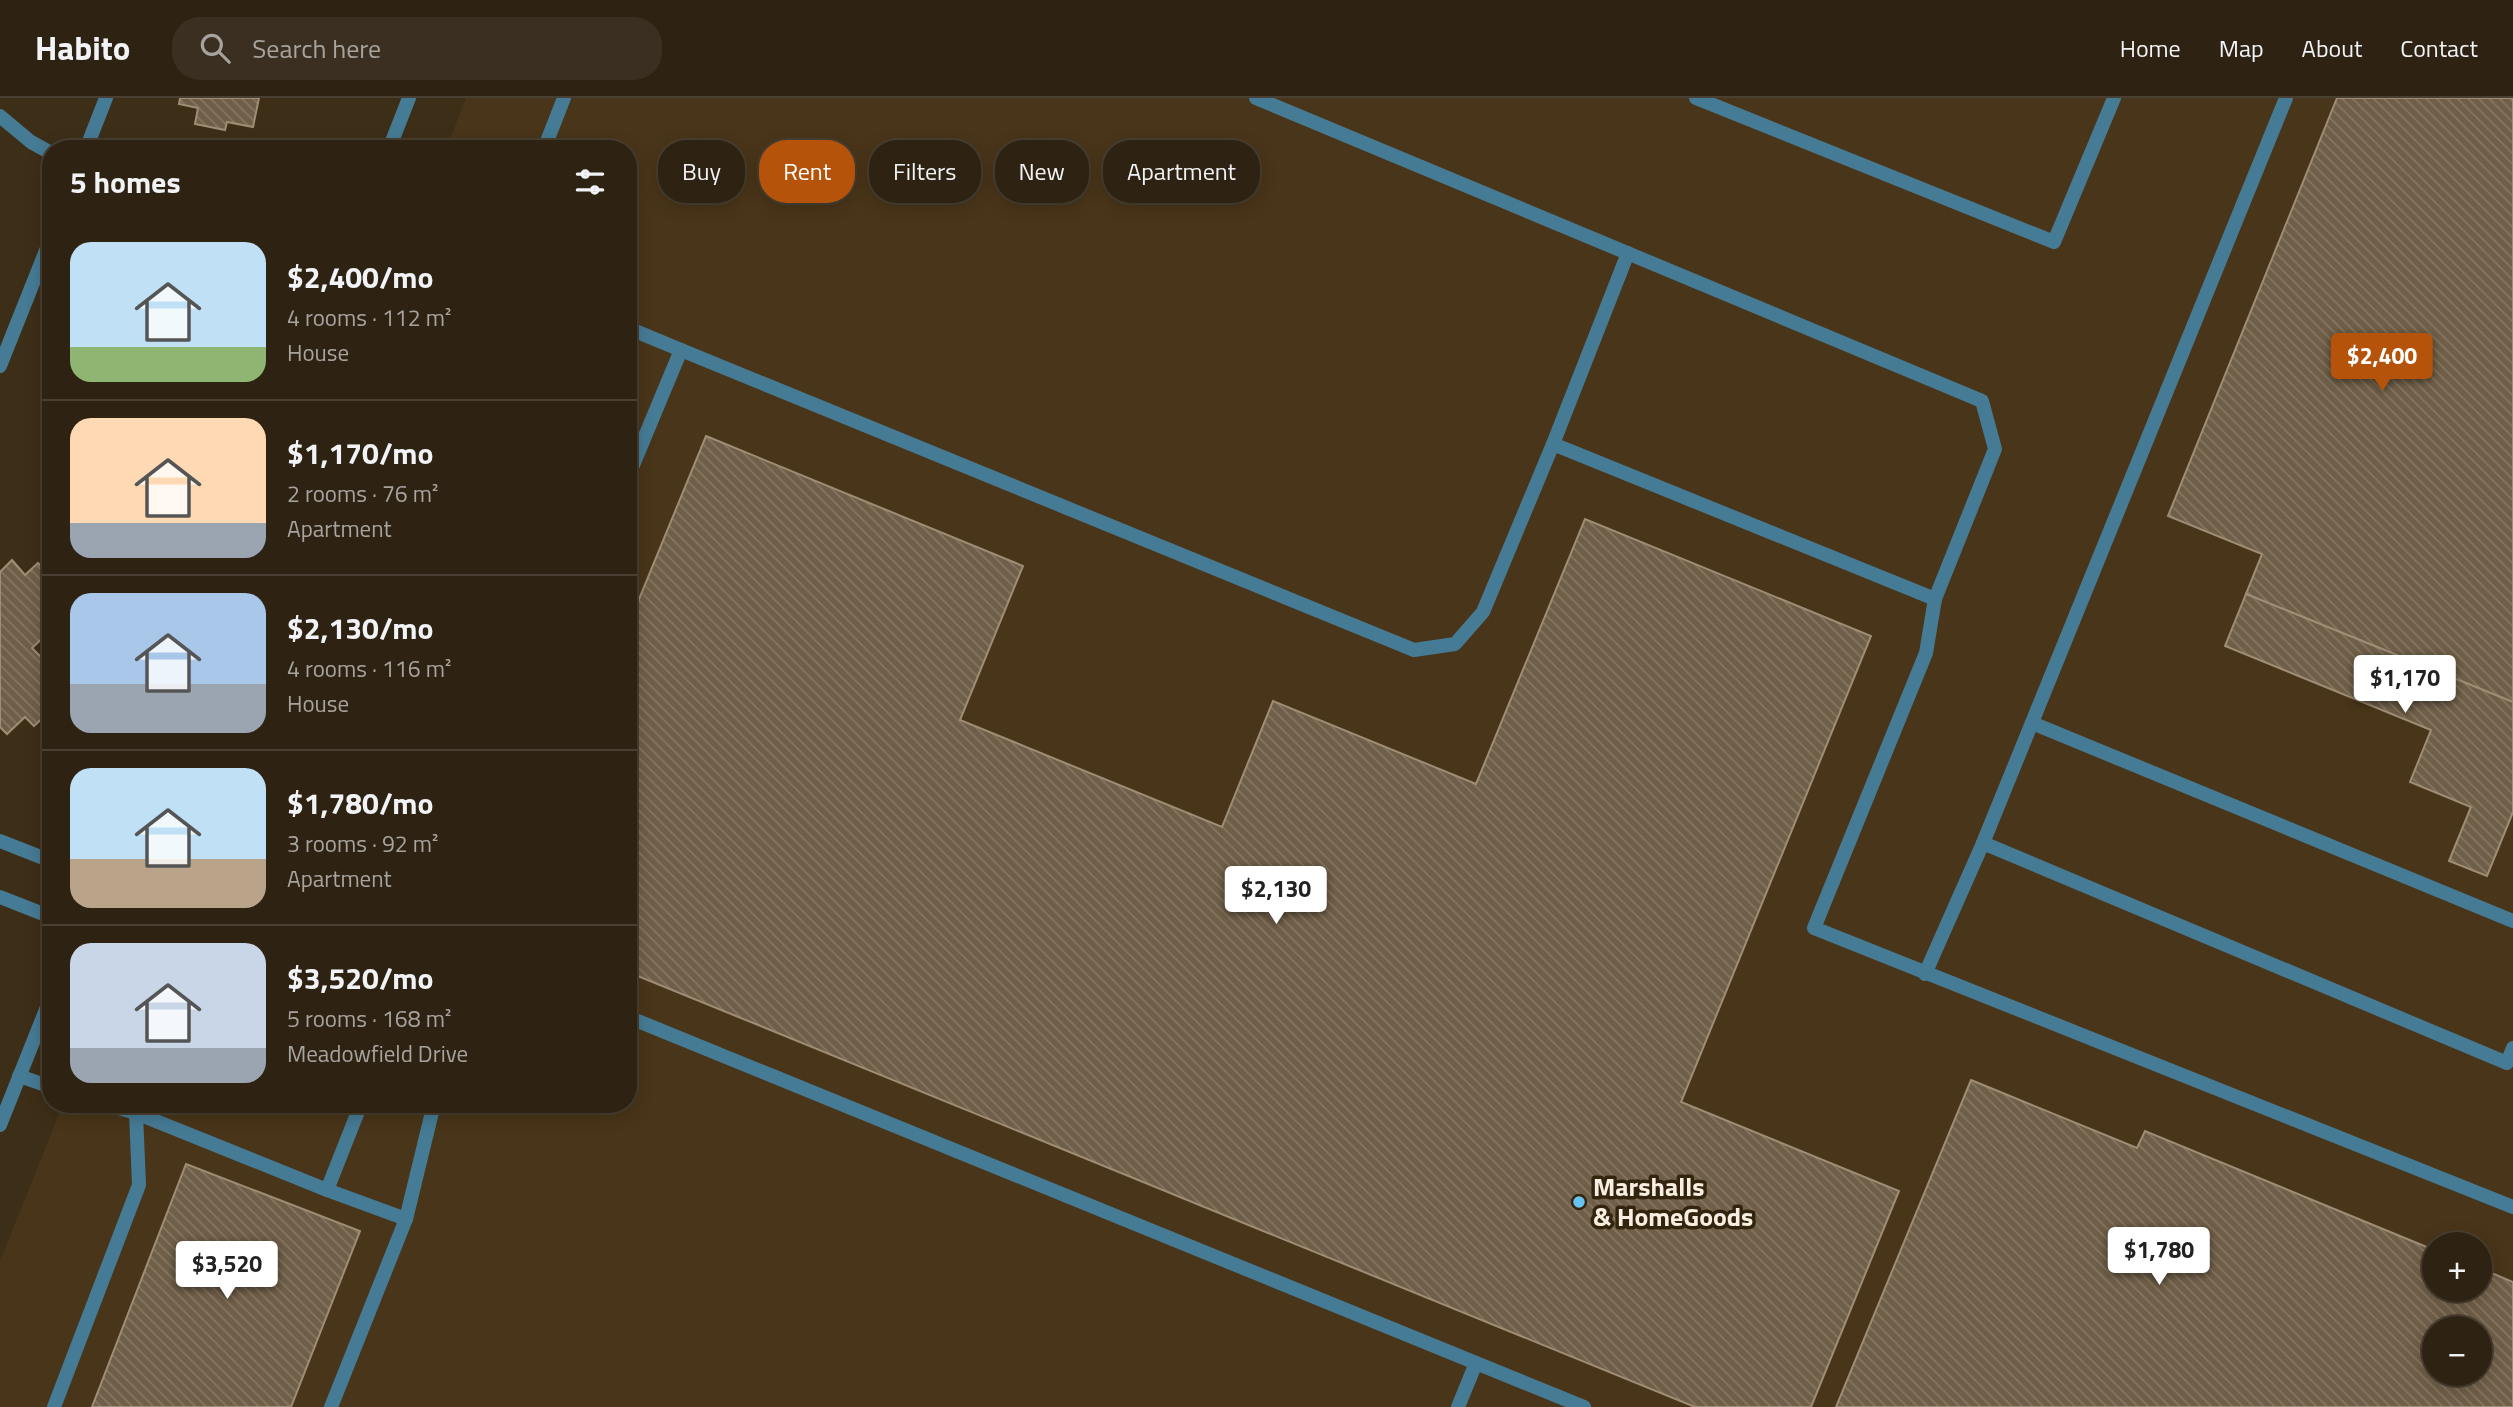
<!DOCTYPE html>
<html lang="en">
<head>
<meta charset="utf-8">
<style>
	body { margin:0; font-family:"Titillium Web",sans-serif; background:#3a2f20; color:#f1f3f6; height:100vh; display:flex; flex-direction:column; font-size:26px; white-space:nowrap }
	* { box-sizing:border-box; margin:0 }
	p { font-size:23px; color:#a7a49f }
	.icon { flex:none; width:38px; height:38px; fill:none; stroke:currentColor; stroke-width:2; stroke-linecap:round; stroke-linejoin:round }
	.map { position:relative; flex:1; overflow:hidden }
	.side { position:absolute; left:42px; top:42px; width:595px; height:973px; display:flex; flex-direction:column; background:#2e2212; border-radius:28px; box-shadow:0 4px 18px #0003,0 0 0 2px #493f32 }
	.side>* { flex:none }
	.top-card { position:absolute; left:658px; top:42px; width:665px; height:63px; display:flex; gap:14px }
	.tools { position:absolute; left:2422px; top:1134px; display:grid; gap:14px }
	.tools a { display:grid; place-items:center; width:70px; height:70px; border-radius:50%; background:#2e2212; box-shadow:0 4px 18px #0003,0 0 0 2px #493f32; font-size:35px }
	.price { position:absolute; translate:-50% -60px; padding:0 16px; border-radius:7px; background:#fff; color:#222; font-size:23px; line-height:46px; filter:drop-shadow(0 2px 4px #0008) }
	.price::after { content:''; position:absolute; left:50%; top:42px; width:21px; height:16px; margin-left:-10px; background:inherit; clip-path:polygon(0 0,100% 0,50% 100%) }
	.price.active { background:#b45309; color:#fff }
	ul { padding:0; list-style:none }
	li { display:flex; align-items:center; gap:21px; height:175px; padding:0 28px }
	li+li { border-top:2px solid #493f32 }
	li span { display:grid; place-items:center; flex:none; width:196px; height:140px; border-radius:21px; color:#555 }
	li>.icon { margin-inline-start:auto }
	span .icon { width:84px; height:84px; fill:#fffc; stroke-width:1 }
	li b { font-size:30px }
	h2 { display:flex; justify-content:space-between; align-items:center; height:84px; padding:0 28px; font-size:30px }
	.chip { padding:0 24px; border-radius:28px; background:#2e2212; box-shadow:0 4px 18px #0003,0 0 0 2px #493f32; font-size:24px; line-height:63px }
	.chip.active { background:#b45309; color:#fff }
	header { display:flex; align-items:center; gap:42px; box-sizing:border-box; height:98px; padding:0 35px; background:#2e2212; border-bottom:2px solid #493f32 }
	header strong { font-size:33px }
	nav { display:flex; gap:38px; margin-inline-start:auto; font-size:24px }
	.search { width:490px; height:63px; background:#3a2f20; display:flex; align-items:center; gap:18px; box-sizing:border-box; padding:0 24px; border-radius:28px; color:#a7a49f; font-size:26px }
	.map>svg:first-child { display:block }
</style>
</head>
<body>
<header>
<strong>Habito</strong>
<div class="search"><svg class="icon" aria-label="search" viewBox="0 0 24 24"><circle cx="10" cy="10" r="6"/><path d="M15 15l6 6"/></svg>Search here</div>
<nav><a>Home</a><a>Map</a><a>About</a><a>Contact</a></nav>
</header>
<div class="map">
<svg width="2513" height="1309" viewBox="0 0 2513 1309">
	<defs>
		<pattern id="building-back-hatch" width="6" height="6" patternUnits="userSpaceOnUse" patternTransform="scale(1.75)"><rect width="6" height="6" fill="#705f48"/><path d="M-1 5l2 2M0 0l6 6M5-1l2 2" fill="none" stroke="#857662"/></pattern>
	</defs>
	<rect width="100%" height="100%" fill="#3d2e18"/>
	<path fill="#493519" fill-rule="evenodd" d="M466,0H2513V1309H0V1163L63,1006H628V51H446ZM2434,1146H2480V1192H2434ZM2434,1230H2480V1276H2434Z"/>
	<g fill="url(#building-back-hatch)" stroke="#9f8d75" stroke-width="2" fill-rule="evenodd">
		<polygon points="180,0 259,0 253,29 227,24 225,32 195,26 198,10 179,6"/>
		<polygon points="2337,0 2513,0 2513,604 2246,496 2262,456 2168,418"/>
		<polygon points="706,338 1023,468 960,622 1222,729 1273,603 1476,686 1585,421 1871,538 1681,1004 1899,1093 1811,1309 1695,1309 628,874 628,528"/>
		<polygon points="12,462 25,477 38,465 51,479 51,532 32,550 51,569 51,612 34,628 25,619 7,636 0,629 0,474"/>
		<polygon points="2246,496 2513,604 2513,714 2487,778 2449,763 2471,709 2410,684 2431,632 2225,548"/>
		<path d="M1971,982L2137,1050L2145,1033L2434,1152V1192H2480V1170L2513,1184V1309H1836ZM2434,1230H2480V1276H2434Z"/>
		<polygon points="186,1066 360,1133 291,1309 92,1309"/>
	</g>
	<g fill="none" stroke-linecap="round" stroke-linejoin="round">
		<g stroke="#467b95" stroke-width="14">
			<polyline points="1256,0 1982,303 1995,351 1935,501"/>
			<polyline points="1696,0 2054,144 2114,0"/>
			<polyline points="86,51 106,0"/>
			<polyline points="544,51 564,0"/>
			<polyline points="628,230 681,252 628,379"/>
			<polyline points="681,252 1414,552 1455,546 1483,514 1553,346 1935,501 1926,555 1814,830 2513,1109"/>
			<polyline points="0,268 51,140"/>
			<polyline points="1553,346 1628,155"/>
			<polyline points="2032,625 2513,823"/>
			<polyline points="1983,745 2286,0"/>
			<polyline points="1925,876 1983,745 2507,965 2513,950"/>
			<polyline points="628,919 1584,1309"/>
			<polyline points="19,978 51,989"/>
			<polyline points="105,1006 136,1015 327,1092 406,1121"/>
			<polyline points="327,1092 361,1006"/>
			<polyline points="54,1309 139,1087 136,1015 138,1008"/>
			<polyline points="331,1309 406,1121 434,1006"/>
			<polyline points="1458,1309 1476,1265"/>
		</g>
		<g stroke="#467b95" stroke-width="14">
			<polyline points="0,18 31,44 51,55"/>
			<polyline points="389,51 409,0"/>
			<polyline points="0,743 51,763"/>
			<polyline points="0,799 51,819"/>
			<polyline points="0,1027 51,899"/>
		</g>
	</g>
	<circle fill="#67c4f0" stroke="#33240e" stroke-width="2.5" cx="1579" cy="1104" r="7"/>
	<g text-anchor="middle" stroke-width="7" stroke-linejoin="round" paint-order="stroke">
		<g font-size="26" font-weight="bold" fill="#f8eee1" stroke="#33240e" text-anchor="start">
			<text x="1593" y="1098">Marshalls<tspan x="1593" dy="30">&amp; HomeGoods</tspan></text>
		</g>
	</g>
</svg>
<div class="tools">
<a>+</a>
<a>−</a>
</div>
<b class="price active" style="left:2382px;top:295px">$2,400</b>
<b class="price" style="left:2405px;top:617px">$1,170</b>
<b class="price" style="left:1276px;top:828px">$2,130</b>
<b class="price" style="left:2159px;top:1189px">$1,780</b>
<b class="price" style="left:227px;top:1203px">$3,520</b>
<div class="top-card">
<a class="chip">Buy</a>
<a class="chip active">Rent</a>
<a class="chip">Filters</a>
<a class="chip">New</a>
<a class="chip">Apartment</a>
</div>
<section class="side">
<h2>5 homes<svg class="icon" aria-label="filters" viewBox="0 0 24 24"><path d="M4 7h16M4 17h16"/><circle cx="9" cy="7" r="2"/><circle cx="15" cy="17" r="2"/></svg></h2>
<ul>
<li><span style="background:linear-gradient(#bfe0f5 75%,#8fb573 0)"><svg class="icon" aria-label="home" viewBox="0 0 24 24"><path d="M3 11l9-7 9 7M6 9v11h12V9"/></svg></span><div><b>$2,400/mo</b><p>4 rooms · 112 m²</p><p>House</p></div></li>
<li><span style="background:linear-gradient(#ffd9b3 75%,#9aa5b1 0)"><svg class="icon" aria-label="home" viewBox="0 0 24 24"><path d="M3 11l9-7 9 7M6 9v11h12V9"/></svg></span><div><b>$1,170/mo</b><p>2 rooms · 76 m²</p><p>Apartment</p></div></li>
<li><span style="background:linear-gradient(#a9c7e8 65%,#9aa5b1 0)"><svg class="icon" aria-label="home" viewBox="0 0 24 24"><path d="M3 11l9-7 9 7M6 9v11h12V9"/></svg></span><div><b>$2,130/mo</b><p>4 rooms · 116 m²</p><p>House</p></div></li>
<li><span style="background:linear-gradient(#bfe0f5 65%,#b9a48a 0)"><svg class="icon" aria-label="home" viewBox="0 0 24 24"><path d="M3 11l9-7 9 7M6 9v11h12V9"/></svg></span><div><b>$1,780/mo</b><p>3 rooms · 92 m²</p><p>Apartment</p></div></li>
<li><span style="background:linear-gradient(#c9d6e8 75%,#9aa5b1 0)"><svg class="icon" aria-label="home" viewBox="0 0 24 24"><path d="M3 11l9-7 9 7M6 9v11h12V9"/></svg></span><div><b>$3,520/mo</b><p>5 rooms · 168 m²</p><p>Meadowfield Drive</p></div></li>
</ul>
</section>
</div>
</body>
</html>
